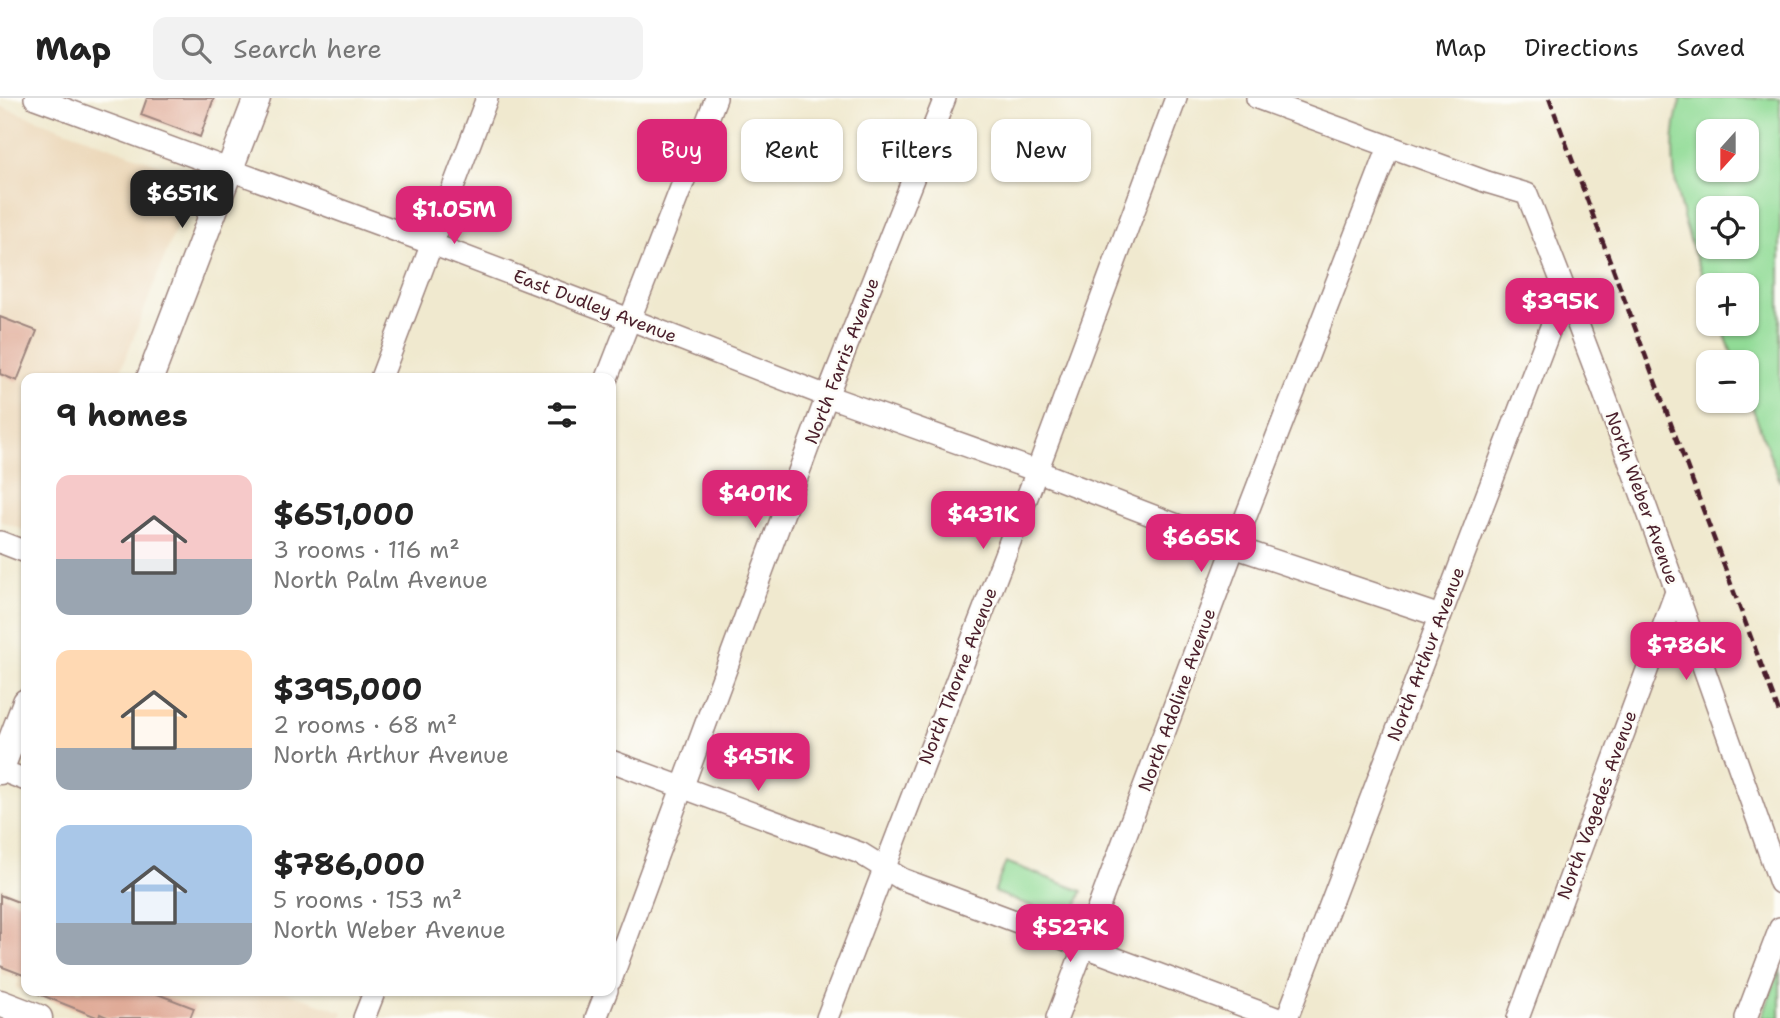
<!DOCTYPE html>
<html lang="en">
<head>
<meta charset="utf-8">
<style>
	body { margin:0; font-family:"Shantell Sans",sans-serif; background:#f2f2f2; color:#222; height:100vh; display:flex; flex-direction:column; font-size:26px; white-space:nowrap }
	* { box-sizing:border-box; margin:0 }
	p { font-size:23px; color:#767676 }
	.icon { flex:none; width:38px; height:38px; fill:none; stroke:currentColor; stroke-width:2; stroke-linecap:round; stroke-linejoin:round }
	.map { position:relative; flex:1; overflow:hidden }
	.details { position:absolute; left:21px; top:275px; width:595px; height:623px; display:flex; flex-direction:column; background:#fff; border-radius:14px; box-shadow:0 2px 5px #0004 }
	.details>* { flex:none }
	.top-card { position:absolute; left:637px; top:21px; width:665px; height:63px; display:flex; gap:14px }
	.needle { width:46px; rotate:201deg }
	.controls { position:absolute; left:1696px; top:21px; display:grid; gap:14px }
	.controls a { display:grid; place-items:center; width:63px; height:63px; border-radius:14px; background:#fff; box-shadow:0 2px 5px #0004; font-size:35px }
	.price { position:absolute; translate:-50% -60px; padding:0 16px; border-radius:14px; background:#db2777; color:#fff; font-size:23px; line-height:46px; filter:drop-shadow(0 2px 4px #0008) }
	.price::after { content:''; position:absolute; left:50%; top:42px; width:21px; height:16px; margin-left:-10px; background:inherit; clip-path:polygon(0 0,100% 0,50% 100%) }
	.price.current { background:#222; color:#fff }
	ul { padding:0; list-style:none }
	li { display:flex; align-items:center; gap:21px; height:175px; padding:0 35px }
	li span { display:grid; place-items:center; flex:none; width:196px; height:140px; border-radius:14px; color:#555 }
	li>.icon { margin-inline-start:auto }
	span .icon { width:84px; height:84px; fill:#fffc; stroke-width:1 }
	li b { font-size:30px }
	h2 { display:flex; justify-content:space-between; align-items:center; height:84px; padding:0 35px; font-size:30px }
	.tag { padding:0 24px; border-radius:14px; background:#fff; box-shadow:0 2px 5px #0004; font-size:24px; line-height:63px }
	.tag.current { background:#db2777; color:#fff }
	header { display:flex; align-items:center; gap:42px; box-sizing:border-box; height:98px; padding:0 35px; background:#fff; border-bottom:2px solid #e0e0e0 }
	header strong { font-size:33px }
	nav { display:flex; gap:38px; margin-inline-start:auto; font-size:24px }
	.search { width:490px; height:63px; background:#f2f2f2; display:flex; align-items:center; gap:18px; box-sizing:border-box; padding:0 24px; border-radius:14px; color:#767676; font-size:26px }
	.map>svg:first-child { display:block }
</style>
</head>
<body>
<header>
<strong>Map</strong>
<div class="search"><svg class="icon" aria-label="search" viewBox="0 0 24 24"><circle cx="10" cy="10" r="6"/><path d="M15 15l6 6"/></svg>Search here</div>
<nav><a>Map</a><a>Directions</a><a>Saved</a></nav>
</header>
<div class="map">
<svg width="1780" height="920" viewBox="0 0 1780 920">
	<rect width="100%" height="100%" fill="#fdfcf7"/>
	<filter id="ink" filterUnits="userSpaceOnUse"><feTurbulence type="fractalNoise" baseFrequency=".0143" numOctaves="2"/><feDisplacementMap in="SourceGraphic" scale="14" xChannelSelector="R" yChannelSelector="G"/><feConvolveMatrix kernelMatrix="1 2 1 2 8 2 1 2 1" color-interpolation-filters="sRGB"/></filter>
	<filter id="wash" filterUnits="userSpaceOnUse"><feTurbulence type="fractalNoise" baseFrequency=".00686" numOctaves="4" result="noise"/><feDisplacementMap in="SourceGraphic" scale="28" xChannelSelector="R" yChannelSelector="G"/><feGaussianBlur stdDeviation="1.57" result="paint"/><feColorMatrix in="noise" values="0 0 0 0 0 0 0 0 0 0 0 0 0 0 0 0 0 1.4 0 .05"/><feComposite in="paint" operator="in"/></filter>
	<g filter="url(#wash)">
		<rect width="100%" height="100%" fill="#f0e9cf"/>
		<g fill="#ecd8ba">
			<polygon points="0,8 195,80 118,280 26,280 26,433 0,423"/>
			<polygon points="0,789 26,799 26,892 283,893 343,914 341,920 97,920 16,890 19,882 0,875"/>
		</g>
		<g fill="#91db96" stroke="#6e7d60" stroke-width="2" fill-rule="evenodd">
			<path d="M1681,0H1780V384L1747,295L1746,264H1735L1721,226H1746V187H1708V192C1685,131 1660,66 1681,0ZM1708,33H1746V72H1708ZM1708,110H1746V149H1708Z"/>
			<polygon points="1006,764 1082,793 1071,823 994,794"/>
			<polygon points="1780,871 1780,920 1762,920"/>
		</g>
		<g id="blocks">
			<g fill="#e0ab98">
				<polygon points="147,0 214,0 200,39 141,17"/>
				<polygon points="0,219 37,233 17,283 0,276"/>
				<polygon points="0,797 26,807 26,878 0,868"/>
				<polygon points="29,892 147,892 194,910 190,920 109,920 100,916 99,920"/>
			</g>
		</g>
	</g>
	<g filter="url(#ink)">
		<use href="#blocks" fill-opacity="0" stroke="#9d847d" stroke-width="2"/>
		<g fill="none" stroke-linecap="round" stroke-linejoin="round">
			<defs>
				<g id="minor">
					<polyline points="35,0 432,146 629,221 827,298 1037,373 1234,449 1440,518"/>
					<path d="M1257,0L1487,84L1527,96C1618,323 1698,554 1780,785"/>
					<polyline points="381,280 487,0"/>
					<polyline points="607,280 716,0"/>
					<polyline points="0,444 26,454"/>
					<polyline points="611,663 860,755 902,781 1276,920"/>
					<polyline points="0,672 26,682"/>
					<polyline points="611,882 827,298 945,0"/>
					<polyline points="364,920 375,892"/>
					<polyline points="596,920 607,892"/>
					<polyline points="827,920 1037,373 1176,0"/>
					<polyline points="1057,920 1234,449 1389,49"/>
					<polyline points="1287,920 1565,192"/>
					<polyline points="1518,920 1676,494"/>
					<polyline points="1746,920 1780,830"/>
				</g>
				<g id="major">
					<polyline points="150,280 257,0"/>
					<polyline points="0,673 26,604"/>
					<polyline points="0,905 39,920"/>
				</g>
			</defs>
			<use href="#minor" stroke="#9d847d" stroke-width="24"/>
			<use href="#major" stroke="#9d847d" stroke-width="29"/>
			<use href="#minor" stroke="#fff" stroke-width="21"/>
			<use href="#major" stroke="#fff" stroke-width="26"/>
			<polyline stroke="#4a1f2b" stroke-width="4.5" stroke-dasharray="10 5" stroke-linecap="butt" points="1549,0 1780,617"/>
		</g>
	</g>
	<g text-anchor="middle" stroke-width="5" stroke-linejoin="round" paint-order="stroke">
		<g font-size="18" fill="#4a1f2b" stroke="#fdfcf7">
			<text transform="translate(595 208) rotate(21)" y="6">East Dudley Avenue</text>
			<text transform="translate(842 263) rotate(-69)" y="6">North Farris Avenue</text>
			<text transform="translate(1642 400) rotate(70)" y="6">North Weber Avenue</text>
			<text transform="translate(1426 556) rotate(-69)" y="6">North Arthur Avenue</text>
			<text transform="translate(958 578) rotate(-69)" y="6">North Thorne Avenue</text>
			<text transform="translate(1177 602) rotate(-70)" y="6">North Adoline Avenue</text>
			<text transform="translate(1597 707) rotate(-70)" y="6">North Vagedes Avenue</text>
		</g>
	</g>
</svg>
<div class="controls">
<a><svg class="needle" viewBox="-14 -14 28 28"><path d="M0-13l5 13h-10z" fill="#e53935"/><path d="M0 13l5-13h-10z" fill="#767676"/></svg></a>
<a><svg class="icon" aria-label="locate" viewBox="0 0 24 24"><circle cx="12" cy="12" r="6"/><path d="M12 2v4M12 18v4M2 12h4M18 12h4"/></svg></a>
<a>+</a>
<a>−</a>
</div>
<b class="price current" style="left:182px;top:132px">$651K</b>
<b class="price" style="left:454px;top:148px">$1.05M</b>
<b class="price" style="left:1560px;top:240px">$395K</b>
<b class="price" style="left:755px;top:432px">$401K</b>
<b class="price" style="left:983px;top:453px">$431K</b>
<b class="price" style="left:1201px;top:476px">$665K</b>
<b class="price" style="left:1686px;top:584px">$786K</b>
<b class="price" style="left:758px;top:695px">$451K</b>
<b class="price" style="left:1070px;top:866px">$527K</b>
<div class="top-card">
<a class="tag current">Buy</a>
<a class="tag">Rent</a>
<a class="tag">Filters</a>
<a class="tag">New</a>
</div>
<section class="details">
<h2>9 homes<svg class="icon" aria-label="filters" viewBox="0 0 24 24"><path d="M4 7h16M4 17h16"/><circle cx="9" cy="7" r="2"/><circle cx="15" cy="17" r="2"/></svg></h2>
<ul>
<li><span style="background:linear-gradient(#f6c9c9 60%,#9aa5b1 0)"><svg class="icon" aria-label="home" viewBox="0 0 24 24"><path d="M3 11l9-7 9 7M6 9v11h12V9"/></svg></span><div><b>$651,000</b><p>3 rooms · 116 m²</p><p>North Palm Avenue</p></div></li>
<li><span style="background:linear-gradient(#ffd9b3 70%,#9aa5b1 0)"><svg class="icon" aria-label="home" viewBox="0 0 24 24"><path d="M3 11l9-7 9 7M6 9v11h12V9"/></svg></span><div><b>$395,000</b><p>2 rooms · 68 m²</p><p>North Arthur Avenue</p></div></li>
<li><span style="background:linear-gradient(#a9c7e8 70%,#9aa5b1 0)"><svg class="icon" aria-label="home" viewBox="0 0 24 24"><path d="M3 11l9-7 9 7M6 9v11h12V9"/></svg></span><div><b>$786,000</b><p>5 rooms · 153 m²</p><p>North Weber Avenue</p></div></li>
</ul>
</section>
</div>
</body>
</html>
